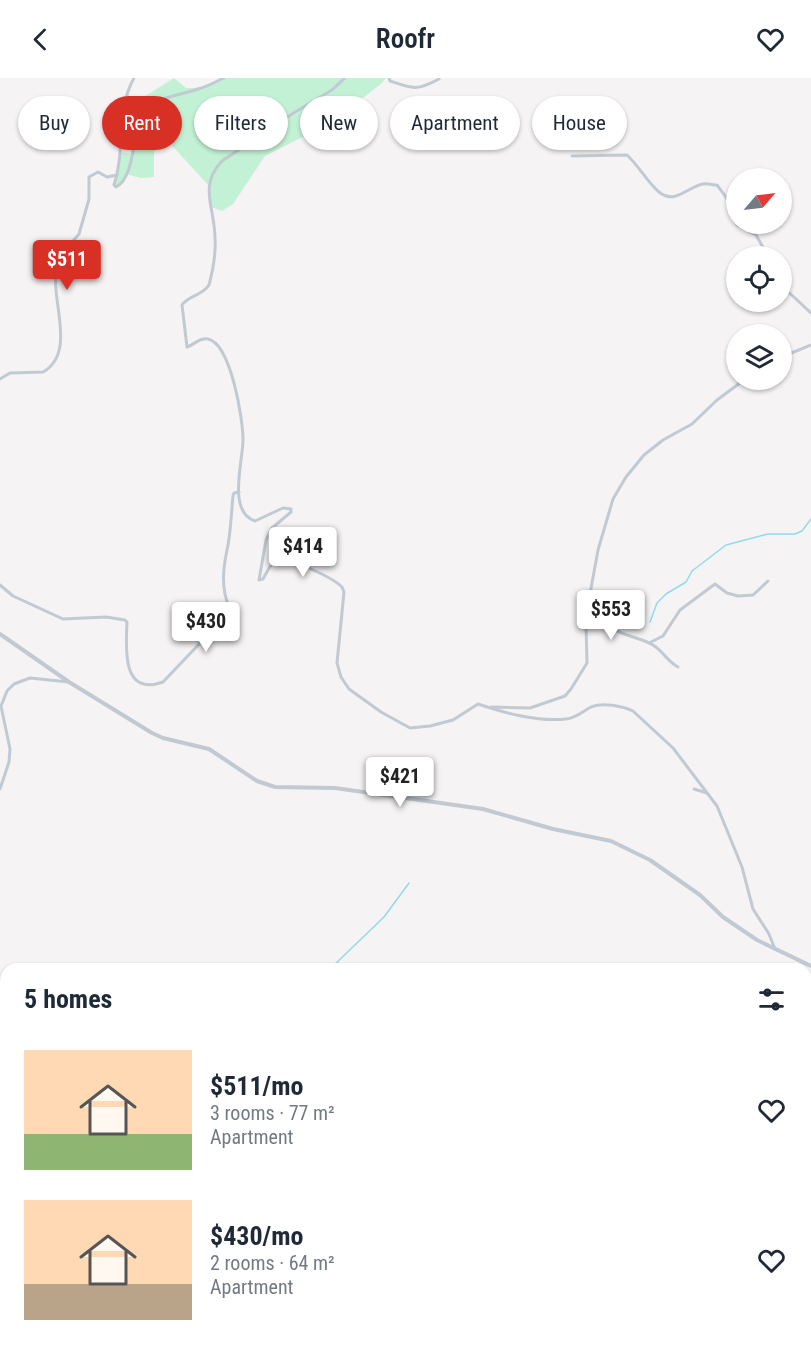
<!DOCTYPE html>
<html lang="en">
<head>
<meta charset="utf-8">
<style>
	body { margin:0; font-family:"Roboto Condensed",sans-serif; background:#f2f2f3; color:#1f2937; height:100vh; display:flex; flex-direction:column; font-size:22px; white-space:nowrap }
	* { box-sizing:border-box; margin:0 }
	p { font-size:20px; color:#747a83 }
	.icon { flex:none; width:33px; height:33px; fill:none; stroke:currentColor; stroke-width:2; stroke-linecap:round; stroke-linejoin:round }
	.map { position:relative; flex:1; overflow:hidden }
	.sheet { position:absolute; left:0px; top:885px; width:812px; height:386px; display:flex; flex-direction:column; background:#fff; border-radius:18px 18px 0 0; box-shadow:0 2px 4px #0004 }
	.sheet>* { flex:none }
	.hud { position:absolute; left:18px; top:18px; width:776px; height:54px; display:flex; gap:12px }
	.needle { width:39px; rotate:62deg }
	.fabs { position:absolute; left:726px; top:90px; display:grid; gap:12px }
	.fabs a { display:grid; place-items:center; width:66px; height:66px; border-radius:50%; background:#fff; box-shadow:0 2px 4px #0004; font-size:30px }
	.price { position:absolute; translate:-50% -51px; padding:0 14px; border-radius:6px; background:#fff; color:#222; font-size:20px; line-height:39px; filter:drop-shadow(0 2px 3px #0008) }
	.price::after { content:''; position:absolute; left:50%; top:36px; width:18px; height:14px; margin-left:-9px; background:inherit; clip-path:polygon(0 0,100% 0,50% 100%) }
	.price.selected { background:#d93025; color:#fff }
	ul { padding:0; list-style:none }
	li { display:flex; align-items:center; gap:18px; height:150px; padding:0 24px }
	li span { display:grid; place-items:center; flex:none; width:168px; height:120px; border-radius:0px; color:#555 }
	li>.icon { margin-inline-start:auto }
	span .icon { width:72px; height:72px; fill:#fffc; stroke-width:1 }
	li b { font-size:26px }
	h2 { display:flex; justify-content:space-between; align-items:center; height:72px; padding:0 24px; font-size:26px }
	.pill { padding:0 21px; border-radius:27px; background:#fff; box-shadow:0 2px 4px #0004; font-size:21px; line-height:54px }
	.pill.selected { background:#d93025; color:#fff }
	header { display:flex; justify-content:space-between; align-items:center; height:78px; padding:0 24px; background:#fff; font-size:27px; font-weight:600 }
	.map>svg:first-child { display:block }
</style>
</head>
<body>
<header><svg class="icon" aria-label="back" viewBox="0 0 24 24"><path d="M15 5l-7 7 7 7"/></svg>Roofr<svg class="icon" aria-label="heart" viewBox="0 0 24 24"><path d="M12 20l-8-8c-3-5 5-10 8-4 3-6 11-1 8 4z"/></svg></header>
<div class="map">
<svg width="811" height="1270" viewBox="0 0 811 1270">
	<rect width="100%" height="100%" fill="#f5f3f3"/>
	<polygon fill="#c3f1d5" points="174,0 186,10 196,10 225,0 386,0 381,6 330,45 265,78 233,126 222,133 209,128 208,107 158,52 154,74 154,99 141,100 126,96 121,106 117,109 114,106 120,74 131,76 133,47 129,36 131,27"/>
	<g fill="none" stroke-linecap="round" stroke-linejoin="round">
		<g stroke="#90daee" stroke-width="1.5">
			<polyline points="650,544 657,525 666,516 686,504 692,493 726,467 768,456 795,456 802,453 811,441"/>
			<polyline points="330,891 384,839 409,805"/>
			<polyline points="0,1227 6,1225"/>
			<polyline points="141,1264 153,1270"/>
			<polyline points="154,1270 163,1264"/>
		</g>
		<g stroke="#c1cad2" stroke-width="3">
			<path d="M134,0C115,34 126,71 114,107L116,109C137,98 132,46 145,31C157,19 182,17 198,11C207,9 215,4 224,0"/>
			<path d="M345,0L332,12L295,34L222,83C198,108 215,130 215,160C216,175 213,192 209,207C202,218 189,217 182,227L187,269C194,267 200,259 208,261C231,266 243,341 243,362C243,383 227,434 255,443L283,430L291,431V434L272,450L266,462L259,502L263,501C266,496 271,484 277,482C290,479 333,500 342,509L344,514L337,585L341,599L349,611L381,634L410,650L430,648L453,642L478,626C505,635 537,644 566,641C576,640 583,633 591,629C603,624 622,628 633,633L673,670L717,728L742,789L753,831L769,856L775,871"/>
			<path d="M389,0L390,3C413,11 417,13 439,1"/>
			<path d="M572,78L627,77C639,88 647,104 659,114C675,127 687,109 703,106C707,105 713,107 717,107L726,119L737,147L756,157L768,178"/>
			<polyline points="782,208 811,235"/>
			<polyline points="782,279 811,267"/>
			<path d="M0,301L10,295L43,294C78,274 49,219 57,191L68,184L67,170L79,156L89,121V99L98,94L107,99L117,97"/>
			<path d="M0,507L13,518L63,541L106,539L125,542L127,544C126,569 121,619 163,604L202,563L229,529C221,510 223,491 227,472C231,455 231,436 233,418L234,415L239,414"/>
			<path d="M588,531L598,529C603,558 635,556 653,567C663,573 667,583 678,589"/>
			<polyline points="649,565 663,558 680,532 715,506 727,515 738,518 753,517 768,503"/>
			<polyline points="491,629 530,630 565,618 571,611 587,585 586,547 590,516 598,472 613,421 626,399 644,377 663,362 692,346 717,322 744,302"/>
			<polyline points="0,711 9,684 10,671 1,628 7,613 14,606 30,600 69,604"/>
			<polyline points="694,711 707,715"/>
			<polyline points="0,1188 6,1189"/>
			<polyline points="0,1261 6,1263"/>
			<polyline points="11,1264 22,1270"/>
			<path d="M48,1270C58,1264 71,1262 81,1270"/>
		</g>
		<polyline stroke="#c1cad2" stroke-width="4" points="0,556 69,604 152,655 163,660 209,671 257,703 275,709 335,710 483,731 553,751 611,763 650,782 700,817 723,839 757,862 811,888"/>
		<g stroke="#c1cbd6" stroke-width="4.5">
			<polyline points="806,1083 811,1082"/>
			<polyline points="481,1270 484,1264"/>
		</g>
	</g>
</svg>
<div class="fabs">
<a><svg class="needle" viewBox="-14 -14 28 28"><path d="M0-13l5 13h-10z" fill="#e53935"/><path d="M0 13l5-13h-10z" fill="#747a83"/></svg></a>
<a><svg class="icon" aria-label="locate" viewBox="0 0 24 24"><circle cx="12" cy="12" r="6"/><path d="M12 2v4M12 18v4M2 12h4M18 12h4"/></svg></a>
<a><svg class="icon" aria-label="layers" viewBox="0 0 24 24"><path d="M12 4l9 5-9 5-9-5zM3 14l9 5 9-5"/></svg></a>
</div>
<b class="price selected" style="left:67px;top:213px">$511</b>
<b class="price" style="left:303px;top:500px">$414</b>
<b class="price" style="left:611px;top:563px">$553</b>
<b class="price" style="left:206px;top:575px">$430</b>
<b class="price" style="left:400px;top:730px">$421</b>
<div class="hud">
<a class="pill">Buy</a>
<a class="pill selected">Rent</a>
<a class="pill">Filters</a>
<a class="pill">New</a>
<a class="pill">Apartment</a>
<a class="pill">House</a>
</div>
<section class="sheet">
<h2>5 homes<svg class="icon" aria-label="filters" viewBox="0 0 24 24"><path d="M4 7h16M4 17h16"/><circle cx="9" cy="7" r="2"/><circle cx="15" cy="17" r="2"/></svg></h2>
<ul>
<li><span style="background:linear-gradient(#ffd9b3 70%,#8fb573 0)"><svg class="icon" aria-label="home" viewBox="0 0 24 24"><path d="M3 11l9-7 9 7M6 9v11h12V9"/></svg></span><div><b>$511/mo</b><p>3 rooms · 77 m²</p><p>Apartment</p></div><svg class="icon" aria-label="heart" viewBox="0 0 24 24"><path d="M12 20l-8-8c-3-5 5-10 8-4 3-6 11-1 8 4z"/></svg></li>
<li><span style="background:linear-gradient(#ffd9b3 70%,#b9a48a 0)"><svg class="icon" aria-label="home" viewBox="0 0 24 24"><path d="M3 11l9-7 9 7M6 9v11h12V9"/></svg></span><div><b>$430/mo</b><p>2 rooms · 64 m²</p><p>Apartment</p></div><svg class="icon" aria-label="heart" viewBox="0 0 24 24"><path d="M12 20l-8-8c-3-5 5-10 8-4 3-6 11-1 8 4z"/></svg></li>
</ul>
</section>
</div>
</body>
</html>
